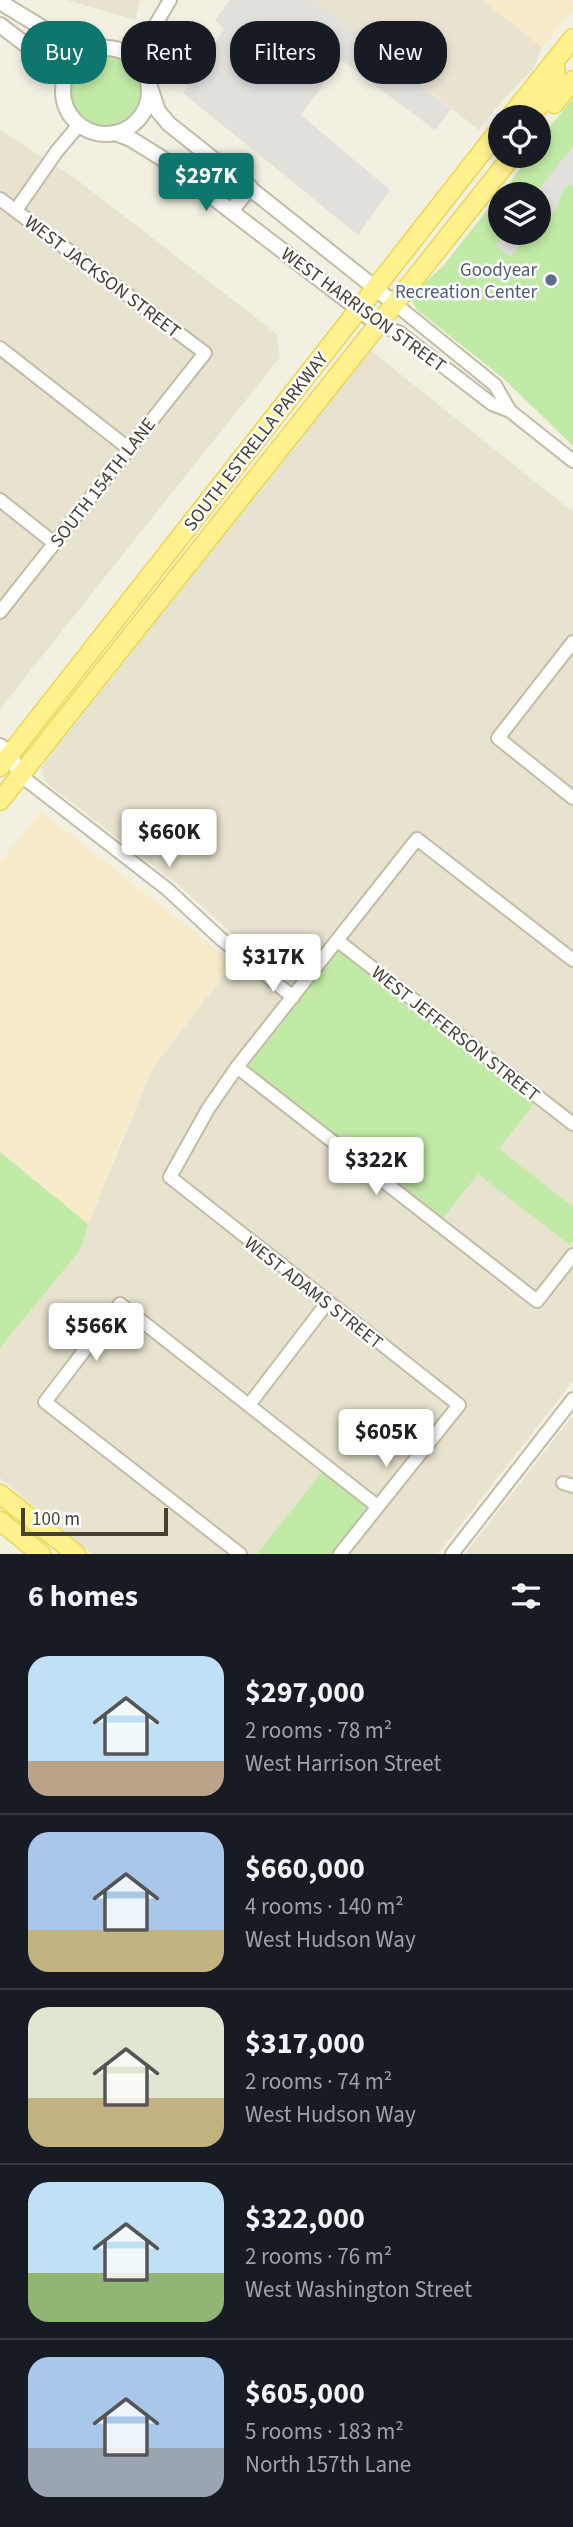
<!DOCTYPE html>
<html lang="en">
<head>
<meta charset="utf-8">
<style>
	body { margin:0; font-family:"Source Sans 3",sans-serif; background:#242831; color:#f1f3f6; height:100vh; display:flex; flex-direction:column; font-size:26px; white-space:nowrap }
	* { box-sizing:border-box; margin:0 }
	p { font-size:23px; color:#9ea1a6 }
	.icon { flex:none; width:38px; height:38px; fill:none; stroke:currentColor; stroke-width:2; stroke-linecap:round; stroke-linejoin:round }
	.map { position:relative; height:1554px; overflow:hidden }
	.side { display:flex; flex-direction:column; background:#171b24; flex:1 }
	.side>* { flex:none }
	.banner { position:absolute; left:21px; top:21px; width:532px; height:63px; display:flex; gap:14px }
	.fabs { position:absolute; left:488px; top:105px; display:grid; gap:14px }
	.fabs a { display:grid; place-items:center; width:63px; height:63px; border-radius:50%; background:#171b24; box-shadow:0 4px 10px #0003; font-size:35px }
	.scale { position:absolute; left:21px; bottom:18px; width:147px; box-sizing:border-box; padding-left:7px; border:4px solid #444032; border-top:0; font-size:19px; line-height:24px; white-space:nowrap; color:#444032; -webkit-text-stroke:5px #fff; paint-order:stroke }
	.price { position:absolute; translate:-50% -60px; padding:0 16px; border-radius:7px; background:#fff; color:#222; font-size:23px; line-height:46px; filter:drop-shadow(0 2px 4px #0008) }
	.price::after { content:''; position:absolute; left:50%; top:42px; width:21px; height:16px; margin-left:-10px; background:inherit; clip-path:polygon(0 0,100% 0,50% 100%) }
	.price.selected { background:#0f766e; color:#fff }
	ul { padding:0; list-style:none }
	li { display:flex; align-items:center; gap:21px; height:175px; padding:0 28px }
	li+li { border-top:2px solid #363941 }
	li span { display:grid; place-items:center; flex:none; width:196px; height:140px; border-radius:21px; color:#555 }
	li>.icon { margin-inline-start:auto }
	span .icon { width:84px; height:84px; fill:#fffc; stroke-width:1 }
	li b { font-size:30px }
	h2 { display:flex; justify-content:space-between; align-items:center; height:84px; padding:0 28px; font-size:30px }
	.chip { padding:0 24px; border-radius:28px; background:#171b24; box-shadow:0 4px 10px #0003; font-size:24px; line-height:63px }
	.chip.selected { background:#0f766e; color:#fff }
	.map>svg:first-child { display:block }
</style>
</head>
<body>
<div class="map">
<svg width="573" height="1554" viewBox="0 0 573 1554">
	<rect width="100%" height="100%" fill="#f2f0e1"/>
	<g fill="#e7e3cf">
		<polygon points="67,0 140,0 135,20"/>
		<polygon points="314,0 482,0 542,47 534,68 499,104 479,130"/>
		<polygon points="0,130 76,179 277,334 280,357 0,709"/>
		<polygon points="370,350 573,512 573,1381 438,1554 92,1554 0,1478 0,1348 81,1249 88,1224 152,1069 246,946 177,884 49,785 44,780 42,766"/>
		<polygon points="573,1415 573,1554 465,1554"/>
	</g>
	<g fill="#f7ebc9">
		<polygon points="482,0 573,0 573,11 542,47"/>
		<polygon points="41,811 232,962 152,1069 121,1139 88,1224 0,1152 0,862"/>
	</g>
	<g fill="#c1eaa6">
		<circle cx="104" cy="92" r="37"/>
		<polygon points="573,98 573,446 504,379 416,309 412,299 415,292 443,266 500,194 500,233 539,233 539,194 501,194 530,156 539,156 540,139"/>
		<polygon points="338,951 534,1104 499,1149 573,1207 573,1241 570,1245 478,1174 443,1218 248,1067"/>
		<polygon points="0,1152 88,1224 81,1249 0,1348"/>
		<polygon points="323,1471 369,1505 331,1554 257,1554"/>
	</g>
	<g fill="#e2e0db">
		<polygon points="230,0 315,0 451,109 435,130 341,60 301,115 390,190 358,235 183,93 224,29 215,20"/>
		<polygon points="573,146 573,186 568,185 562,192 558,206 539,229 539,194 535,194"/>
		<polygon points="505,233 534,233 527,236 511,257 495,245"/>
	</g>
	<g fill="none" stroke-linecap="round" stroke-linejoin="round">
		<defs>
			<g id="minor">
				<polyline points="126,53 138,39 150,34"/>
				<polyline points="140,65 150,34 170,0"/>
				<polyline points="0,199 205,353 0,612"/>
				<polyline points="16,210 57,151 79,125"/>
				<polyline points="394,303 495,385 510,411"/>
				<polyline points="378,324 400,333 492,404 510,411 573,461"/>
				<polyline points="0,348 128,448"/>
				<polyline points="0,500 54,543"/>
				<polyline points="573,642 498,738 573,798"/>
				<polyline points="20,775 167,889 221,939 293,997"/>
				<polyline points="338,941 573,1124"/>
				<polyline points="237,1067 537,1301 573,1255"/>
				<polyline points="249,1405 327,1303"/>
				<polyline points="563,1483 573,1486"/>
				<polyline points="240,1554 45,1402 120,1304 377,1506"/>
				<polyline points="340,1554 459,1405 170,1177 208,1109 237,1067 417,839 573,960"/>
				<polyline points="452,1554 573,1399"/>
			</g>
			<g id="tertiary">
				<polyline points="0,2 56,36 80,55"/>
				<polyline points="0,25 65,75"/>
				<circle cx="106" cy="91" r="43"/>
				<polyline points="149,84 158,111 169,124 394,303"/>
				<polyline points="115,133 131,139 163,159 378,324"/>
				<polyline points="232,210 250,187"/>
				<polyline points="0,746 10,754 20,775"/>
			</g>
			<g id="primary">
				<polyline points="554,104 573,80"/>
				<polyline points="510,117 573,38"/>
				<path d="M534,117V112C549,93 560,87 554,62"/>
				<polyline points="0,767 500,129"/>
				<polyline points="0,801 512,156"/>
				<polyline points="0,1494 76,1554"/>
				<polyline points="0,1521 41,1554"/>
			</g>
		</defs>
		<use href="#minor" stroke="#c1bca6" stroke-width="16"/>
		<use href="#tertiary" stroke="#c1bca6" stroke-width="18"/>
		<use href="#primary" stroke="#ecd755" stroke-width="21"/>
		<use href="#minor" stroke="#fff" stroke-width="12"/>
		<use href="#tertiary" stroke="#fff" stroke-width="14"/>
		<use href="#primary" stroke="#fff18d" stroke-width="18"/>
	</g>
	<circle fill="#5c6f8a" stroke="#fff" stroke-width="2.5" cx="551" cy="280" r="7"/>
	<g text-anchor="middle" stroke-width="5" stroke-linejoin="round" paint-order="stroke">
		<g font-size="19" fill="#4e5e75" stroke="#fff" text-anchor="end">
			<text x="537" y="276">Goodyear<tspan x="537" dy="22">Recreation Center</tspan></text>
		</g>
		<g font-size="19" fill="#444032" stroke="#fff">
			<text transform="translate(103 276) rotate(37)" y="7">WEST JACKSON STREET</text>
			<text transform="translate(364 309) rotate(36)" y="7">WEST HARRISON STREET</text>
			<text transform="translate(255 441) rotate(-52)" y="7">SOUTH ESTRELLA PARKWAY</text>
			<text transform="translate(102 482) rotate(-52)" y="7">SOUTH 154TH LANE</text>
			<text transform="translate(456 1033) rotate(38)" y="7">WEST JEFFERSON STREET</text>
			<text transform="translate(314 1292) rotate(38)" y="7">WEST ADAMS STREET</text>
		</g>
	</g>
</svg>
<div class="fabs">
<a><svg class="icon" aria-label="locate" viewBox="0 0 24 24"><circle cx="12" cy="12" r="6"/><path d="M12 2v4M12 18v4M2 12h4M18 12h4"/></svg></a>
<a><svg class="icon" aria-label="layers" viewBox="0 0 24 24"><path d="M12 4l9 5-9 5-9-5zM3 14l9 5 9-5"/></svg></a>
</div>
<div class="scale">100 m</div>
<b class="price selected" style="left:206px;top:213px">$297K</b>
<b class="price" style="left:169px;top:869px">$660K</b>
<b class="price" style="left:273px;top:994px">$317K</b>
<b class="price" style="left:376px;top:1197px">$322K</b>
<b class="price" style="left:96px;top:1363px">$566K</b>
<b class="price" style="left:386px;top:1469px">$605K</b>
<div class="banner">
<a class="chip selected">Buy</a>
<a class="chip">Rent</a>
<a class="chip">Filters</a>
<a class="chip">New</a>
</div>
</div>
<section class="side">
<h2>6 homes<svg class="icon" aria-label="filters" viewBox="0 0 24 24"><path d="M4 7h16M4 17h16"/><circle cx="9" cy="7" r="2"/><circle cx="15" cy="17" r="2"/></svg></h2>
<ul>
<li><span style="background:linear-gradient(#bfe0f5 75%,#b9a48a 0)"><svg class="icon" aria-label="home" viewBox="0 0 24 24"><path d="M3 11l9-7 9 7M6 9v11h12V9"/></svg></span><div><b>$297,000</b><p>2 rooms · 78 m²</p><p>West Harrison Street</p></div></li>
<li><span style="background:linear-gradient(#a9c7e8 70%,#c2b280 0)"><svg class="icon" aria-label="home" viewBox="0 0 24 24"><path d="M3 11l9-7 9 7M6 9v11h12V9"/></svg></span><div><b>$660,000</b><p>4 rooms · 140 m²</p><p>West Hudson Way</p></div></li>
<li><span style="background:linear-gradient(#dfe7d0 65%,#c2b280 0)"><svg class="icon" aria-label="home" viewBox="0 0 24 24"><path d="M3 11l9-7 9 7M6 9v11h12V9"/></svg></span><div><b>$317,000</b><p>2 rooms · 74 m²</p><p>West Hudson Way</p></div></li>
<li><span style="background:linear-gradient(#bfe0f5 65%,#8fb573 0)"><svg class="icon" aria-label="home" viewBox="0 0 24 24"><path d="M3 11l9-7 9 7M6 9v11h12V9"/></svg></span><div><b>$322,000</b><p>2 rooms · 76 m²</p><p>West Washington Street</p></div></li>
<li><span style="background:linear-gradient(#a9c7e8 65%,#9aa5b1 0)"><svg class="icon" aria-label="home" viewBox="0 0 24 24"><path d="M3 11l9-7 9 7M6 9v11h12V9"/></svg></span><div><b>$605,000</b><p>5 rooms · 183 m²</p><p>North 157th Lane</p></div></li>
</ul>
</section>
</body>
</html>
